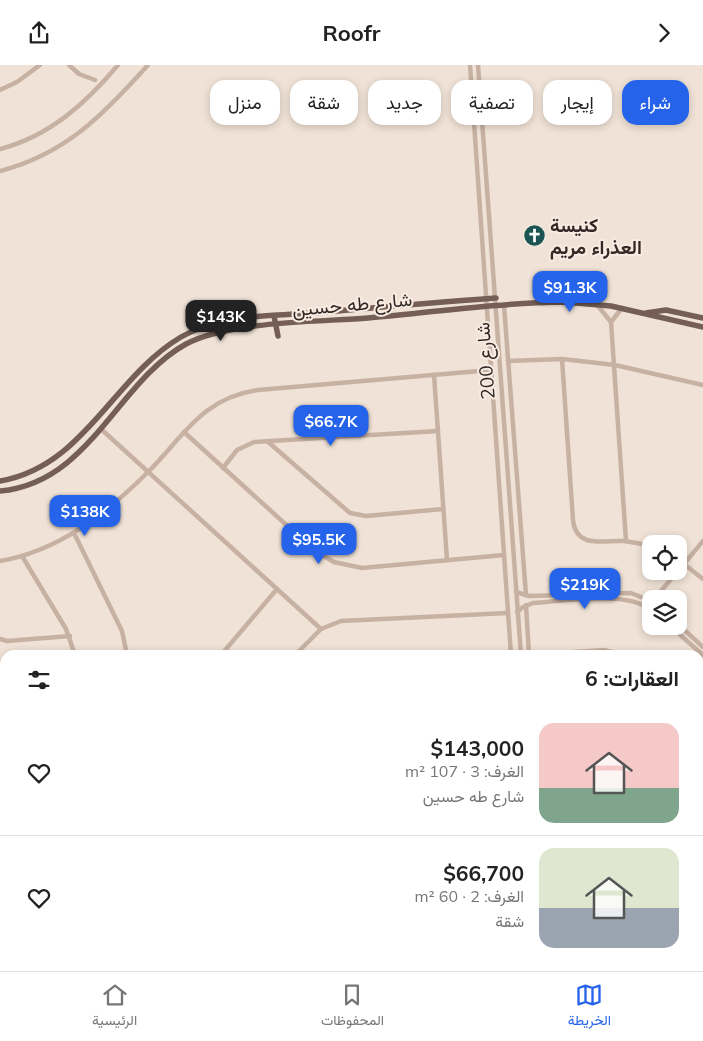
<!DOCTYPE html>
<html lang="ar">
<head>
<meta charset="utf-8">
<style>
	body { margin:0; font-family:Mulish,Vazirmatn,sans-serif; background:#f6f6f6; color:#222; direction:rtl; height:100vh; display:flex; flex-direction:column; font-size:19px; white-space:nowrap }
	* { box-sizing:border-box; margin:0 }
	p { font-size:16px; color:#767676 }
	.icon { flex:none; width:28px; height:28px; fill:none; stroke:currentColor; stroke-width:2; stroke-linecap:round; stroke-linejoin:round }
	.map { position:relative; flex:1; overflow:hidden; direction:ltr }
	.sheet { position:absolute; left:0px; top:585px; width:704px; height:321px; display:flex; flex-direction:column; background:#fff; border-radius:15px 15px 0 0; box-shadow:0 2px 8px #0003; direction:rtl }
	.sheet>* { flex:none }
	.top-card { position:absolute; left:15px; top:15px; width:674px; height:45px; direction:rtl; display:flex; gap:10px }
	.controls { position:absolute; left:642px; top:470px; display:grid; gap:10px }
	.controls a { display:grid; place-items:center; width:45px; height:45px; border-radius:10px; background:#fff; box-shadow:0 2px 8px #0003; font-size:25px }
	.price { position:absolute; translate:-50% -42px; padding:0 11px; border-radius:10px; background:#2563eb; color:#fff; font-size:16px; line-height:32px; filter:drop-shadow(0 1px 2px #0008) }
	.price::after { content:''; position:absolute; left:50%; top:30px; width:15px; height:11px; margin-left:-8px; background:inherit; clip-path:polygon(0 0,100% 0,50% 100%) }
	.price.selected { background:#222; color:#fff }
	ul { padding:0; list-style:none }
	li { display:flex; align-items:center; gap:15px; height:125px; padding:0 25px }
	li+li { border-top:1px solid #e0e0e0 }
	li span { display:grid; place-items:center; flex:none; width:140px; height:100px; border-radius:15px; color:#555 }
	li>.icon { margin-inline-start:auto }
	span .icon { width:60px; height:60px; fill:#fffc; stroke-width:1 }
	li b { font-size:21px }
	h2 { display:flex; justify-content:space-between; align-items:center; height:60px; padding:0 25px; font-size:21px }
	.tag { padding:0 18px; border-radius:15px; background:#fff; box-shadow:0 2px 8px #0003; font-size:18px; line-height:45px }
	.tag.selected { background:#2563eb; color:#fff }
	header { display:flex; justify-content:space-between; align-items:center; height:65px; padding:0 25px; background:#fff; font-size:22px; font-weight:700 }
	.dock { display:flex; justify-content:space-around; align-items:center; height:70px; border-top:1px solid #e0e0e0; background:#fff; font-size:14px; color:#767676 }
	.dock a { display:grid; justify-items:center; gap:2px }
	.dock .selected { color:#2563eb }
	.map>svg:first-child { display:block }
</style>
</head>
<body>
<header><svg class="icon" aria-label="forward" viewBox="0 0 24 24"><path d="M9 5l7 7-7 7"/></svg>Roofr<svg class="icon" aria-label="share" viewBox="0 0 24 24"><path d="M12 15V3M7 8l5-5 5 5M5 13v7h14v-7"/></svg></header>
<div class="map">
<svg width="703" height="906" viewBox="0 0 703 906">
	<rect width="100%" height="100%" fill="#f0e2d6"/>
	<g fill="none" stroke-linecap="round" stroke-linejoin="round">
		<g stroke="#c7b1a3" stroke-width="4.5">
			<polyline points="69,0 79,9 95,15"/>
			<polyline points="470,0 511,590"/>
			<polyline points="478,0 521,590"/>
			<polyline points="0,25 17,17 40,0"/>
			<path d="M0,84C50,71 86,38 118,0"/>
			<path d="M0,106C66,89 104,49 148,0"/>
			<polyline points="504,241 526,530"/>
			<polyline points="598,241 611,257 626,476"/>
			<polyline points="611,257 622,243"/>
			<path d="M562,294L573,455C576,484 603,475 624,476C633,477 642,479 651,481"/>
			<polyline points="508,296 562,294 615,300 703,320"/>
			<polyline points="434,310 447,495"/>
			<polyline points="101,364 321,564"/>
			<polyline points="184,367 314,485 334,497 362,503 504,490"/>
			<polyline points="267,376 350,448 366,451 443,444"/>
			<polyline points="223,403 237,385 254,377 438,366"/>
			<polyline points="74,468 122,566 127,590"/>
			<polyline points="22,491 66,564 75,590"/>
			<polyline points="679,495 703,514"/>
			<path d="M0,496C59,486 107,448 148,407C184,371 202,333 258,325L491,305"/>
			<polyline points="679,505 703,476"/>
			<polyline points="516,527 529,531 631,528 651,536"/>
			<polyline points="654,534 678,506"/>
			<polyline points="526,540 529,590"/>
			<path d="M517,547L523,542L533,538C565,536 626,525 651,545"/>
			<polyline points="679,560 703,582"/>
			<polyline points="670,561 703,590"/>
			<polyline points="0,574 7,576 70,571"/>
			<polyline points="221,590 277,524"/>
			<polyline points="295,590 321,564 341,556 508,548"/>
			<polyline points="532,590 604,585 624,590"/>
			<polyline points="0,627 5,628"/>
			<polyline points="0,686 5,686"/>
			<polyline points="699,700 703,700"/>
			<polyline points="699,706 703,706"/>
			<polyline points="699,788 703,788"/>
			<polyline points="0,797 5,797"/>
			<polyline points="699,839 703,839"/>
		</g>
		<g stroke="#745e56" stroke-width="5.5">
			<polyline points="646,248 666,245 703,253"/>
			<polyline points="274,251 278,271"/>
			<path d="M0,416C84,402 113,312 181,272C223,248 278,251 326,247C382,242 439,237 496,233"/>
			<path d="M0,426C90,418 117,317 186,279C229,256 318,257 368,253C433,247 499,238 564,237L611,241L703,262"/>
			<polyline points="699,859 703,859"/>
			<polyline points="699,869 703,869"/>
			<polyline points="48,906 107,901"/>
			<polyline points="203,906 267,901"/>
		</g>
	</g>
	<defs>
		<symbol id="church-disc" viewBox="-11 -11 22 22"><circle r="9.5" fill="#1b5352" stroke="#f8ece2"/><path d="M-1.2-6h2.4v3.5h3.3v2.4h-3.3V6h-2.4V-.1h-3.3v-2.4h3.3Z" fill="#fff"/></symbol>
	</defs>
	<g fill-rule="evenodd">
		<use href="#church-disc" x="522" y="158" width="25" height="25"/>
	</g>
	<g text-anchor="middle" stroke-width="4" stroke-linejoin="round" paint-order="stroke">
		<g font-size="19" font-weight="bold" fill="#322825" stroke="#f8ece2" text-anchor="start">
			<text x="550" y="167">كنيسة<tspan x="550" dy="22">العذراء مريم</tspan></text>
		</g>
		<g font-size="19" fill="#322825" stroke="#f8ece2">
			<text transform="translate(352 239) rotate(-5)" y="7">شارع طه حسين</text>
			<text transform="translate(485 296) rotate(-94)" y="7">شارع 200</text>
		</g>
	</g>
</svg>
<div class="controls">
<a><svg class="icon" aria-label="locate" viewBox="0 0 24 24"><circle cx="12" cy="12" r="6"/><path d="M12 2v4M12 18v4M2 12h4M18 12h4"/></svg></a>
<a><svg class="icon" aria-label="layers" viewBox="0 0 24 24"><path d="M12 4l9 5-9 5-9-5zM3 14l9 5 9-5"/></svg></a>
</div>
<b class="price" style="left:570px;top:248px">$91.3K</b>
<b class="price selected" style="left:221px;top:277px">$143K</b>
<b class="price" style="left:331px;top:382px">$66.7K</b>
<b class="price" style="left:85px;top:472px">$138K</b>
<b class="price" style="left:319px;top:500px">$95.5K</b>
<b class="price" style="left:585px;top:545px">$219K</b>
<div class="top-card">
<a class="tag selected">شراء</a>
<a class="tag">إيجار</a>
<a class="tag">تصفية</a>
<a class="tag">جديد</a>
<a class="tag">شقة</a>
<a class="tag">منزل</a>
</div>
<section class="sheet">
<h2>العقارات: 6<svg class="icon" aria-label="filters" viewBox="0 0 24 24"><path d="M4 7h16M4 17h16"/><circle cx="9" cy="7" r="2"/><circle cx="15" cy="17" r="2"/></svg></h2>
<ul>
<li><span style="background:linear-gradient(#f6c9c9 65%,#7fa58c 0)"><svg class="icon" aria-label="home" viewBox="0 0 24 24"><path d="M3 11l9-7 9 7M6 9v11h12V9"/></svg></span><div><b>$143,000</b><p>الغرف: 3 · 107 m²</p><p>شارع طه حسين</p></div><svg class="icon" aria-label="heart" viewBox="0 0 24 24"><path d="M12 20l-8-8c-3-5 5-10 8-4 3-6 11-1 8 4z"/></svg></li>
<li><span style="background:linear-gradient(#dfe7d0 60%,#9aa5b1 0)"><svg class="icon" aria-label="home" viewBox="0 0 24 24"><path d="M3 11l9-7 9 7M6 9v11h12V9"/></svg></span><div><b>$66,700</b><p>الغرف: 2 · 60 m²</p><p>شقة</p></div><svg class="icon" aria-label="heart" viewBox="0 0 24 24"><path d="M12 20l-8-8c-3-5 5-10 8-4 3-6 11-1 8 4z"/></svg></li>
</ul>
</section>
</div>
<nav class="dock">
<a class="selected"><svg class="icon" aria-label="map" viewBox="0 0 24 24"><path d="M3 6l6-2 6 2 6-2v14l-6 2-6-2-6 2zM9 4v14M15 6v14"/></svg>الخريطة</a>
<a><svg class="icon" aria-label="saved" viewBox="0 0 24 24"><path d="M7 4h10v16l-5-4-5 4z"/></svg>المحفوظات</a>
<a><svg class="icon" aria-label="home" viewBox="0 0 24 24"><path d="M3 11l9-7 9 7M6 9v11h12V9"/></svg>الرئيسية</a>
</nav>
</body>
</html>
